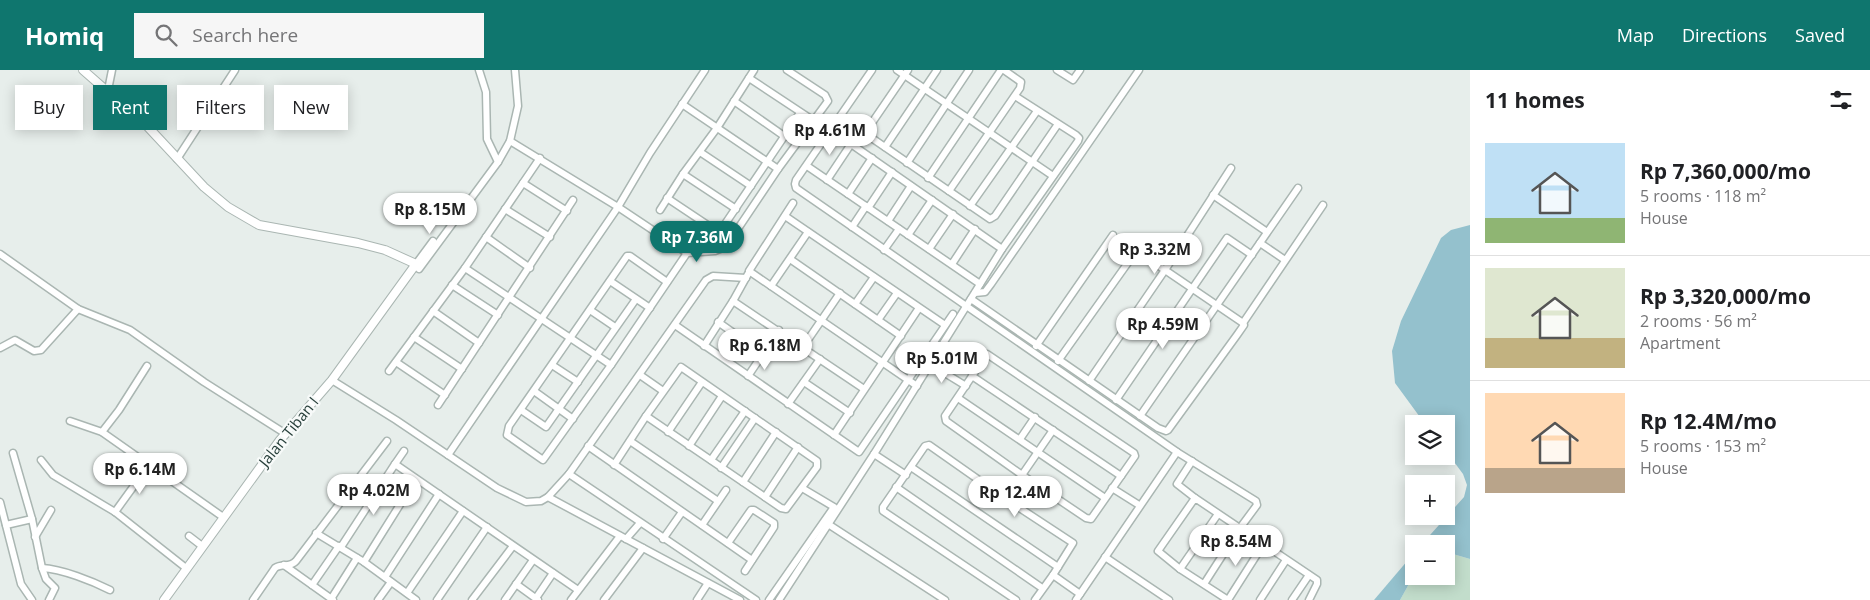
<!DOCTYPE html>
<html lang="en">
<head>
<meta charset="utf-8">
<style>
	body { margin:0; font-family:"Open Sans",sans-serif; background:#f6f6f6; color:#202124; height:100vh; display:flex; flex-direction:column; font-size:19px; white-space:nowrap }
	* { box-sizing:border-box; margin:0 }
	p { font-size:16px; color:#757577 }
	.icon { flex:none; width:28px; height:28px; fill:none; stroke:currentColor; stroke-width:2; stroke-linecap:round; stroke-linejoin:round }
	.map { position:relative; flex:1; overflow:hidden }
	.details { display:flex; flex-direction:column; background:#fff; width:400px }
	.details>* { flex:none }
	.hud { position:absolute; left:15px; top:15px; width:475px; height:45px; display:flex; gap:10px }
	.buttons { position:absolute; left:1405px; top:345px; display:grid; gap:10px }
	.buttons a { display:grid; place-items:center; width:50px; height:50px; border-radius:0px; background:#fff; box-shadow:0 2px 12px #0003; font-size:25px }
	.price { position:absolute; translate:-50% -42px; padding:0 11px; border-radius:18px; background:#fff; color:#222; font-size:16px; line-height:32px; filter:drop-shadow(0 1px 2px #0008) }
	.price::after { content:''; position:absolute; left:50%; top:30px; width:15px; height:11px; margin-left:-8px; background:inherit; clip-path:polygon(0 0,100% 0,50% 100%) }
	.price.on { background:#0f766e; color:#fff }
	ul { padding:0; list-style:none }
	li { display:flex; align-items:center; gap:15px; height:125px; padding:0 15px }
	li+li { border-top:1px solid #e0e0e0 }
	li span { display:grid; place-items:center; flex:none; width:140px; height:100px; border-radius:0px; color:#555 }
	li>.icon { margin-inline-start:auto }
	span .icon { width:60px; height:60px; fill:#fffc; stroke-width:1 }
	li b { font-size:21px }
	h2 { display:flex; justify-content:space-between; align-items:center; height:60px; padding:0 15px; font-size:21px }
	.pill { padding:0 18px; border-radius:0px; background:#fff; box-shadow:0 2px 12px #0003; font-size:18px; line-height:45px }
	.pill.on { background:#0f766e; color:#fff }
	header { display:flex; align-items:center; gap:30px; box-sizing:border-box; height:70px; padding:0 25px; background:#0f766e; color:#fff }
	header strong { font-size:24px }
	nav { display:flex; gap:28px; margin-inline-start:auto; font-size:18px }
	.search { width:350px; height:45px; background:#f6f6f6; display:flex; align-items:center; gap:12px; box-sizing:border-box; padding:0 18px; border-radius:0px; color:#757577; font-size:19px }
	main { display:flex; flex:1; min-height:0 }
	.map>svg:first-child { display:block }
</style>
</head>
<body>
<header>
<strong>Homiq</strong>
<div class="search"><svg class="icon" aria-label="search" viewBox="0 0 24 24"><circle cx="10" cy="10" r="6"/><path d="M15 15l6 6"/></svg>Search here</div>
<nav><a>Map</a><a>Directions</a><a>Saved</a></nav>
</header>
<main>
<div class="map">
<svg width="1470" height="530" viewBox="0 0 1470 530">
	<rect width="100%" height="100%" fill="#e7eeeb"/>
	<polygon fill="#c2ddcb" points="1446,482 1470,489 1470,530 1400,530 1414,505 1414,506 1446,506"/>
	<g fill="#94c1cd">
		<polygon points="1470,155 1470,489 1446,482 1446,474 1422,474 1464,427 1467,415 1463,404 1446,381 1446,354 1425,354 1395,313 1392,281 1401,251 1441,168 1451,160"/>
		<polygon points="1414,483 1414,505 1400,530 1374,530"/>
	</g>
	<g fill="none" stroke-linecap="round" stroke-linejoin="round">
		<defs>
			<g id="minor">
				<polyline points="479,0 486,22 487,69 498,92"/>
				<polyline points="872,0 796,110 795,114 796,118 1177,382 1256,431 1257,435 1240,458 1204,514"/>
				<polyline points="897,0 1053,106"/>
				<polyline points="1057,0 1073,10 1080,0"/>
				<polyline points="749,8 814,51"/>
				<polyline points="108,20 112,0"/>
				<polyline points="734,31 784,66"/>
				<polyline points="682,34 778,99"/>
				<polyline points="841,47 990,149 995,146 1058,54"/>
				<polyline points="831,60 1002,179"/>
				<polyline points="865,63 908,0"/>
				<polyline points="510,71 618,137 687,183 715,181 725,177 729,172 778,99 828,31 825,25 787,0"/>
				<polyline points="885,77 937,0"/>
				<polyline points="700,82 751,116"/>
				<polyline points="177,89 235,0"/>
				<polyline points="907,93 969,0"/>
				<polyline points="807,96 980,214"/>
				<polyline points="683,104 736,139"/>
				<polyline points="928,108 1001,0"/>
				<polyline points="827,110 851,74"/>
				<polyline points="523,113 567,141"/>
				<polyline points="949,121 1020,18 1021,12 1004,0"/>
				<polyline points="848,124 872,88"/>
				<polyline points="1213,125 1267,162"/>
				<polyline points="667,128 715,160 721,160 800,43"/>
				<polyline points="793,133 749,201 917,316"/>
				<polyline points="970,136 1037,41"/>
				<polyline points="868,138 892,102"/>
				<polyline points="505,139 550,167"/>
				<polyline points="660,140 683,104 717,58 754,0"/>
				<polyline points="785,146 945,255"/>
				<polyline points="888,151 911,116"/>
				<polyline points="852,157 866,136"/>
				<polyline points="908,165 932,130"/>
				<polyline points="486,167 530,198"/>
				<polyline points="1260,173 1285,190"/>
				<polyline points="929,179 953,144"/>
				<polyline points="884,180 899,159"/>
				<polyline points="0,184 78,239 130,260 204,312 286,364"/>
				<polyline points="790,189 901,266"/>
				<polyline points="416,194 433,171"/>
				<polyline points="952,194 975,159"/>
				<polyline points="465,198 611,295 687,183"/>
				<polyline points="419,199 498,92 510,71 518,36 515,0"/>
				<polyline points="610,211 650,238"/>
				<polyline points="452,215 498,245"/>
				<polyline points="771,216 808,162"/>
				<polyline points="975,223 985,222 991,214 1139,0"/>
				<polyline points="971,229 1158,358 1166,361 1168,360 1237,265 1244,255 1243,253 1165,200 1089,311"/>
				<polyline points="733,231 864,319"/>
				<polyline points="855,234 874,207"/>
				<polyline points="590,240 615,257"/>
				<polyline points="433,241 479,273"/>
				<polyline points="878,250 897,223"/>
				<polyline points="718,252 762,283"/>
				<polyline points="1243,253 1323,135"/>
				<polyline points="675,255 859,382 953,244"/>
				<polyline points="414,267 462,299"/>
				<polyline points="704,276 733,231 748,204"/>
				<polyline points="1036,276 1113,165"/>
				<polyline points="803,277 840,223"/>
				<polyline points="0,278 15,270 34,281 41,280 78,239"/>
				<polygon points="987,284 1134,383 1135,386 1091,449 1086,448 1022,405 946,351 945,346"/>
				<polyline points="1058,291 1132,187 1141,184 1165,200 1231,98"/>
				<polyline points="396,292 445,325"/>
				<polyline points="930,294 966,316"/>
				<polyline points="552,295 578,312"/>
				<polyline points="611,295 543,390 507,365 509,356 627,186 630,186 667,212"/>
				<polygon points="681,297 817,391 817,397 786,439 781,438 646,346"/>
				<polyline points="389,301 465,198 540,88"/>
				<polyline points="640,305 663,321"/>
				<polyline points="748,306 779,260"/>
				<polyline points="972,306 1121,406"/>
				<polyline points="335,312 396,350 497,418 526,432 541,431 548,427 740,530"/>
				<polyline points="804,312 850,343"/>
				<polyline points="534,321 573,349"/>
				<polyline points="958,328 1105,428"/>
				<polyline points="1116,330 1227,168 1252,185"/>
				<polyline points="788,334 820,289"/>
				<polyline points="438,335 573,130"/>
				<polyline points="521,340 546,357 636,229"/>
				<polyline points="1140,346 1298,118"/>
				<polyline points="70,351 102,362 223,447"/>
				<polyline points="102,362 119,340 147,296"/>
				<polyline points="668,362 702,312"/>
				<polyline points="834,365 919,238"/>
				<polyline points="1020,369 1035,347"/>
				<polyline points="630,371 718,431"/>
				<polyline points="588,376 752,490"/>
				<polyline points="689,376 722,326"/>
				<polyline points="13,383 32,449"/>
				<polyline points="874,384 906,405"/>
				<polyline points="448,385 618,137 650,83 705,0"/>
				<polyline points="41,390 53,405 115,442 186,498"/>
				<polyline points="711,390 745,341"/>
				<polyline points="1192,391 1177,414 1195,428"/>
				<polyline points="395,394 404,381"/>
				<polyline points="614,395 646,346"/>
				<polyline points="911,397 1058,497"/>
				<polyline points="721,398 755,348"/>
				<polyline points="569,404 756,530"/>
				<polyline points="1022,405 1053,360"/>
				<polyline points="743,412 776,362"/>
				<polyline points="896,417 1042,518"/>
				<polyline points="1112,418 1139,435"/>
				<polyline points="548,427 569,404 706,210 713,206 746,208"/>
				<polyline points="765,427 798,377"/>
				<polyline points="0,432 21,514 32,530"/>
				<polyline points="115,442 149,395"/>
				<polyline points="828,454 945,530"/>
				<polyline points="6,455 32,449 42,498 46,509 55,518 49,530"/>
				<polyline points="702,455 726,420"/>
				<polyline points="316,463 364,492 416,530"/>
				<polyline points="189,466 202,476"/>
				<polyline points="35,467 51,440"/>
				<polyline points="626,469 640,453"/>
				<polyline points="663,469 682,442"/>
				<polyline points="728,473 751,440 754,440 774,453 774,457 745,501"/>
				<polyline points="341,477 395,394 578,520"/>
				<polyline points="1105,487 1169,530"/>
				<polyline points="364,492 416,409"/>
				<polyline points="284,495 333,530"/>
				<path d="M42,498C62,499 92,511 110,520"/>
				<polyline points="1180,499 1218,444"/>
				<polyline points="1053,505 1080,524"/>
				<polyline points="385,507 439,424"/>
				<polyline points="516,514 538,530"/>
				<polyline points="312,515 339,476"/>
				<polyline points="407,523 463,441"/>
				<polyline points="536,528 553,503"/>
				<polyline points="331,529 357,488"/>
				<path d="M253,530L275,498C282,493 290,498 296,491L387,371"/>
				<polyline points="378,530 391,512"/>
				<polyline points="437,530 487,457"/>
				<polyline points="472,530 513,476"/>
				<polyline points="505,530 533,490"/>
				<polyline points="571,530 620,466"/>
				<polyline points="604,530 643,478"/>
				<polyline points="697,530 708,513"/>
				<polyline points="769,530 834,437 802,418"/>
				<polyline points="779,530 874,384 1002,179 1078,71 1079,68 1076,65 1015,26"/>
				<polyline points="1016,530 883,441 883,437 925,376 929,375 1003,427 1073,473 1053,505 1035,530"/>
				<polyline points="1076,530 1177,382"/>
				<polyline points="1228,530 1180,499 1158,481 1195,428 1317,510 1317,514 1309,530"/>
				<polyline points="1228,530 1263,475"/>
				<polyline points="1260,530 1286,490"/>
				<polyline points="1292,530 1309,505"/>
			</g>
			<polyline id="tertiary" points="83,0 148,57 204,117 228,137 259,155 358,173 385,180 416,194 332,310 280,370 164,530"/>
		</defs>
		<use href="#minor" stroke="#aab6b2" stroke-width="9"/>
		<use href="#tertiary" stroke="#aab6b2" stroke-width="10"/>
		<use href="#minor" stroke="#fff" stroke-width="6"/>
		<use href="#tertiary" stroke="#fff" stroke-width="8"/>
	</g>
	<g text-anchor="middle" stroke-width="4.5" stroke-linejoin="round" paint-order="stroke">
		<g font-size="15" fill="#273f3a" stroke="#f7faf9">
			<text transform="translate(289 362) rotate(-51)" y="5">Jalan Tiban I</text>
		</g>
	</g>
</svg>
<div class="buttons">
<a><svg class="icon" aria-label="layers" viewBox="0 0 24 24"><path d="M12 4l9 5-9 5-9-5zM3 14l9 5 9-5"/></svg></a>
<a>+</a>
<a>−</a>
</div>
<b class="price" style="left:830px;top:86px">Rp 4.61M</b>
<b class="price" style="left:430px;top:165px">Rp 8.15M</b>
<b class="price on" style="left:697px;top:193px">Rp 7.36M</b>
<b class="price" style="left:1155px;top:205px">Rp 3.32M</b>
<b class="price" style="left:1163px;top:280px">Rp 4.59M</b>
<b class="price" style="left:765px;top:301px">Rp 6.18M</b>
<b class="price" style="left:942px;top:314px">Rp 5.01M</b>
<b class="price" style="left:140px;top:425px">Rp 6.14M</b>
<b class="price" style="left:374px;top:446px">Rp 4.02M</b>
<b class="price" style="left:1015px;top:448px">Rp 12.4M</b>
<b class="price" style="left:1236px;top:497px">Rp 8.54M</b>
<div class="hud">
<a class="pill">Buy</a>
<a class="pill on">Rent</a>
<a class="pill">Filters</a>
<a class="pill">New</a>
</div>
</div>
<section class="details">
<h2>11 homes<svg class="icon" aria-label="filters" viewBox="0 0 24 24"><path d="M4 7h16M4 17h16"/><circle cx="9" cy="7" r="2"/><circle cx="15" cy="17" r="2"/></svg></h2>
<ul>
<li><span style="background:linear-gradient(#bfe0f5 75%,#8fb573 0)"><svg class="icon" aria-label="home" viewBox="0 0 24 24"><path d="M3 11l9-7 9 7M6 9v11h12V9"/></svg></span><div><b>Rp 7,360,000/mo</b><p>5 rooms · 118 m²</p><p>House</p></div></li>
<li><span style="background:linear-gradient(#dfe7d0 70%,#c2b280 0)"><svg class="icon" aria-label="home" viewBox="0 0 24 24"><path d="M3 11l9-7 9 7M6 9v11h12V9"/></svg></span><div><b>Rp 3,320,000/mo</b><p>2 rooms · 56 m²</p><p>Apartment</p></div></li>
<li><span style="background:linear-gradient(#ffd9b3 75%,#b9a48a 0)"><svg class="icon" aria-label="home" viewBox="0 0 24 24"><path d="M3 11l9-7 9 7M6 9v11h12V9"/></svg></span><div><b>Rp 12.4M/mo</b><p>5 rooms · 153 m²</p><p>House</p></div></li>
</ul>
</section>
</main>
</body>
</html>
